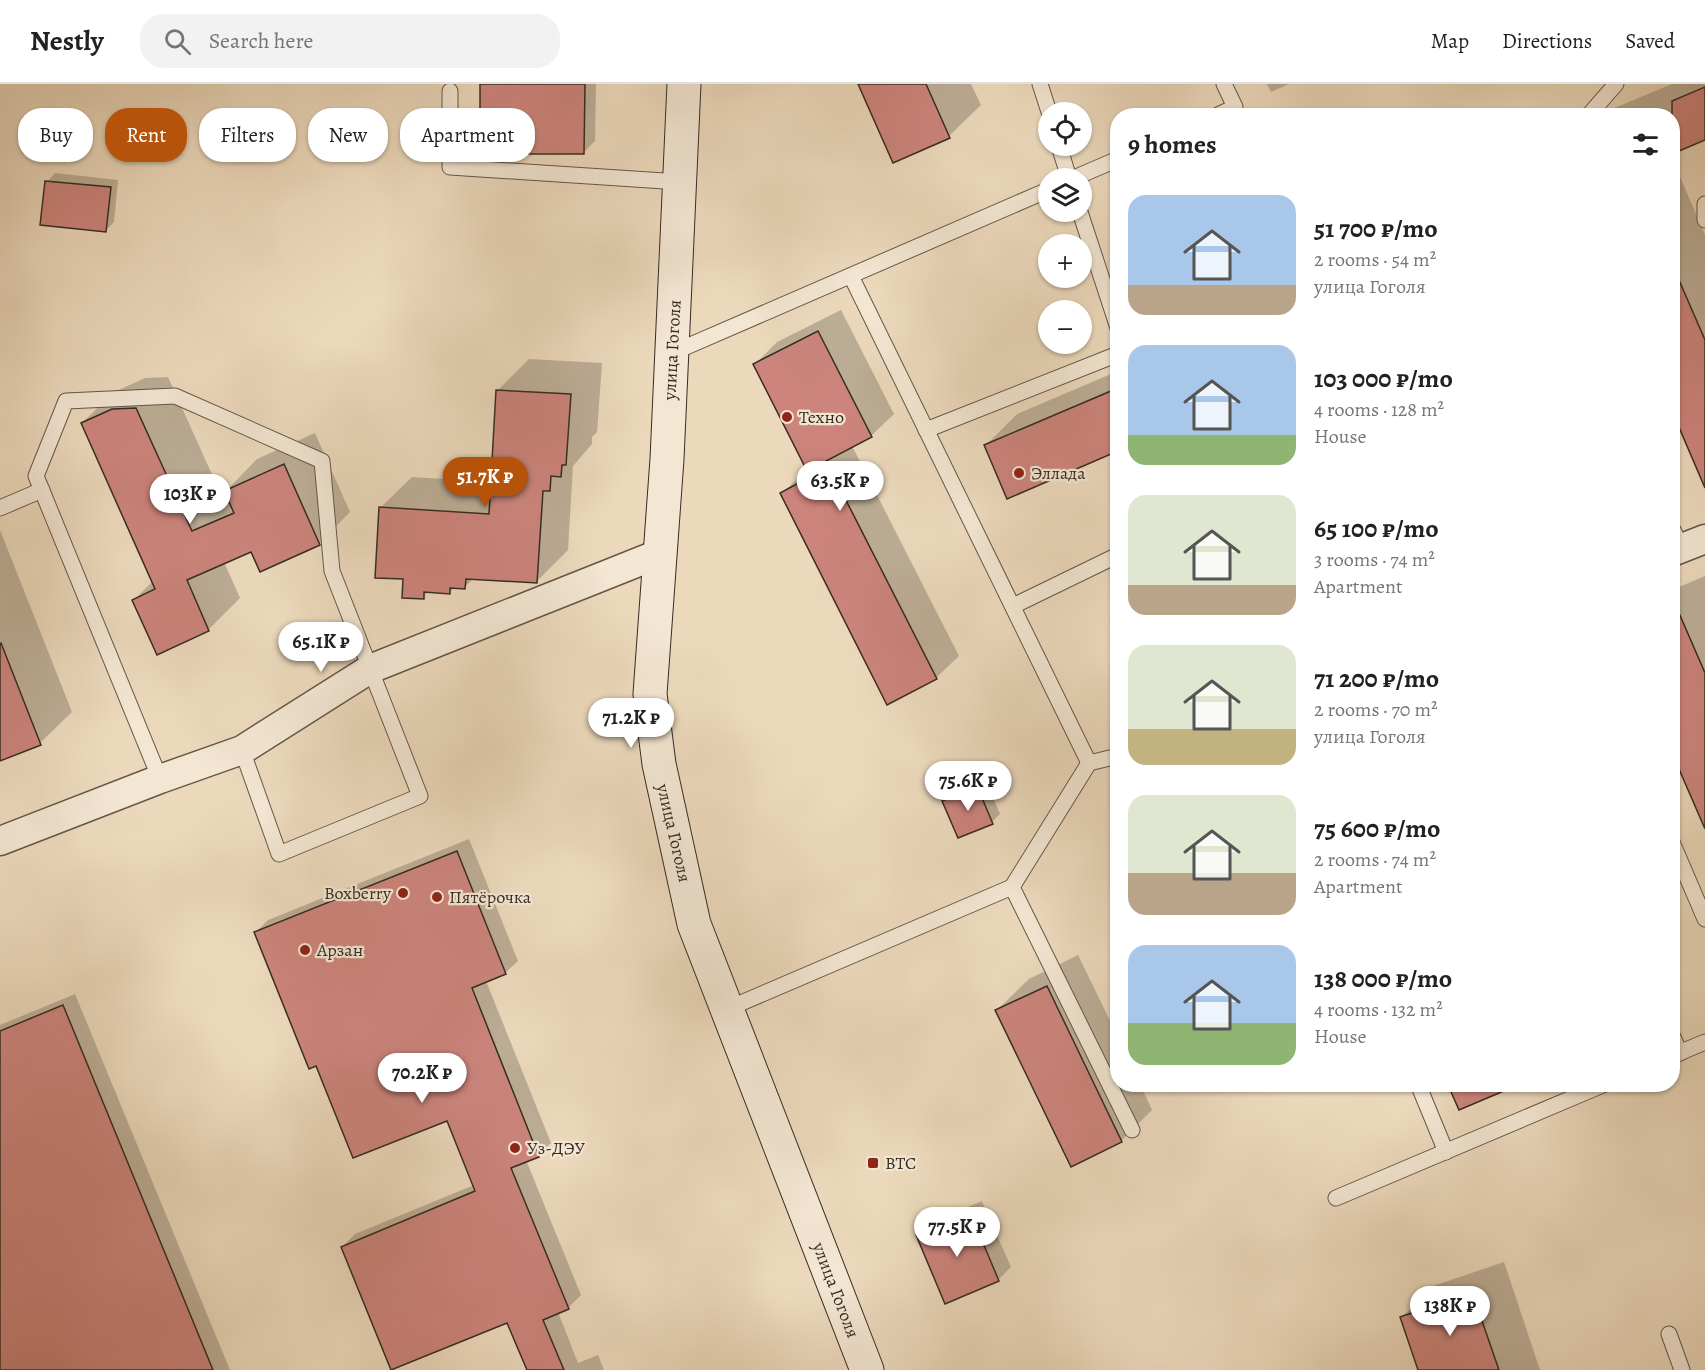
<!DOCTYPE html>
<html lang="en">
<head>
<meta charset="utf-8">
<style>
	body { margin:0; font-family:Alegreya,serif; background:#f2f2f2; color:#222; height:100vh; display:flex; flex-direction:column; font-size:22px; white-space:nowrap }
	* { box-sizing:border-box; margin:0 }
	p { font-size:20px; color:#767676 }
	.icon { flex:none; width:33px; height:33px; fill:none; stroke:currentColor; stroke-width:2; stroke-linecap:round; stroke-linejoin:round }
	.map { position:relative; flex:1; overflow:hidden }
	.panel { position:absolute; left:1110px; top:24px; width:570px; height:984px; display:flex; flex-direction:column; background:#fff; border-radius:24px; box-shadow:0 2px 4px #0004 }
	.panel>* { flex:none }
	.guide { position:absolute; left:18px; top:24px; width:570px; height:54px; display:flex; gap:12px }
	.controls { position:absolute; left:1038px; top:18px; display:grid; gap:12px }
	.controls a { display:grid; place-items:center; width:54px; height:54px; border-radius:50%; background:#fff; box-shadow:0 2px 4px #0004; font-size:30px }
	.price { position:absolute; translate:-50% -51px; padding:0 14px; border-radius:21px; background:#fff; color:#222; font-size:20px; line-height:39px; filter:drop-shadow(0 2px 3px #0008) }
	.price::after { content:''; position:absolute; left:50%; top:36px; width:18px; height:14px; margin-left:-9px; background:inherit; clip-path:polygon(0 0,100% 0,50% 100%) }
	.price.on { background:#b45309; color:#fff }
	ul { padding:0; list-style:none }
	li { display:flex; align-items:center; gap:18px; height:150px; padding:0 18px }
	li span { display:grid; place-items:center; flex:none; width:168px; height:120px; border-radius:18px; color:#555 }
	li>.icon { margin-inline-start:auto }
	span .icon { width:72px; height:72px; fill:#fffc; stroke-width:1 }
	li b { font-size:26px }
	h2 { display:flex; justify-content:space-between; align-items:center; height:72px; padding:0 18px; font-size:26px }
	.pill { padding:0 21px; border-radius:24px; background:#fff; box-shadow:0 2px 4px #0004; font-size:21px; line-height:54px }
	.pill.on { background:#b45309; color:#fff }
	header { display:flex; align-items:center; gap:36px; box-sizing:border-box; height:84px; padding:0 30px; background:#fff; border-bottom:2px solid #e0e0e0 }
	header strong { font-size:28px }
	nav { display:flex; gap:33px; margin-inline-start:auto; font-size:21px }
	.search { width:420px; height:54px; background:#f2f2f2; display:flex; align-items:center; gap:15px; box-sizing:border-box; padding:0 21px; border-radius:24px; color:#767676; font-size:22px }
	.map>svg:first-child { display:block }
</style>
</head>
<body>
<header>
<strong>Nestly</strong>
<div class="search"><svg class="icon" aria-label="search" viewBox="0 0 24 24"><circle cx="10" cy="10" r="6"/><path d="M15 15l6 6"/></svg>Search here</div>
<nav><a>Map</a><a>Directions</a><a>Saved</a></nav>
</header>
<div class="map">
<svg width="1705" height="1286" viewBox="0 0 1705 1286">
	<rect width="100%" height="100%" fill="#ecd9bc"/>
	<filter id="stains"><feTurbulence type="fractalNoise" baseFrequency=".00333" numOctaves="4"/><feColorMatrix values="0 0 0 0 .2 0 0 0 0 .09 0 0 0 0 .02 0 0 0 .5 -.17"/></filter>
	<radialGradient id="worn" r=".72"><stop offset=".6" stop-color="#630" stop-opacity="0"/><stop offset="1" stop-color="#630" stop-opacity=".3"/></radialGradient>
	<g fill="#0003">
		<polygon points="482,0 596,0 595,57 583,69"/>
		<polygon points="860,0 971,0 981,21 949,52 894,77"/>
		<polygon points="1267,0 1289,0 1271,8"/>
		<polygon points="1672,0 1705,0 1705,54 1672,32 1606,32 1612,25"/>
		<polygon points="1672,74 1705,151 1705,400 1672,323"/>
		<polygon points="55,89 118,96 114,138 106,146 47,98"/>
		<polygon points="841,226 894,330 871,352 852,362 959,572 936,594 782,409 808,385 755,280 777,258"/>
		<polygon points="529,275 602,279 597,348 592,353 592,360 573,382 568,466 536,498 474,494 464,504 455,503 449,509 429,507 423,513 405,494 380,424 412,393 492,398 498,306"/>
		<polygon points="1118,287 1118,366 986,361 1017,330"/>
		<polygon points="168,293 224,417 229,415 226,407 257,375 315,349 350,428 319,460 251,466 224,478 240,514 208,546 157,569 134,516 153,497 82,339 114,308 145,294"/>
		<polygon points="0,446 72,628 40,659 0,676"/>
		<polygon points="1705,492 1705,742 1672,665 1672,506"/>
		<polygon points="985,695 1000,730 992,738 944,717 952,709"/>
		<polygon points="469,755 518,877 505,889 486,897 551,1059 538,1071 526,1076 581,1211 568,1224 558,1228 578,1279 598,1271 604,1286 529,1286 508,1237 342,1163 355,1150 474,1101 447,1035 317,980 256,848 268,836"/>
		<polygon points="1078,871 1118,953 1118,1000 1140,1000 1152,1026 1121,1057 997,926 1029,895"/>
		<polygon points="75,910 230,1286 0,1286 0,941"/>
		<polygon points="1449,1000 1515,1000 1459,1024"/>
		<polygon points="982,1117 1011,1183 998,1196 918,1151 930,1139"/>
		<polygon points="1504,1178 1540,1286 1420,1286 1402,1233 1433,1202"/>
	</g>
	<g fill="#cc847c" stroke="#352c23" stroke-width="1.5">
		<polygon points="480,0 585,0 584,70 480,70"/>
		<polygon points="858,0 926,0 950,54 893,79"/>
		<polygon points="1705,3 1705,56 1672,70 1672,17"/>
		<polygon points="45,97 111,103 106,148 40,141"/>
		<polygon points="1672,180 1705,256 1705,404 1672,327"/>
		<polygon points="818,247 872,353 826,377 937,595 887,621 780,409 810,393 753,280"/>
		<polygon points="1118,304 1118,367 1007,415 984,361"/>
		<polygon points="496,306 571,310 566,381 562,381 561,393 551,392 550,407 543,407 537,499 466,495 465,505 450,504 450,510 424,508 424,515 402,514 403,495 375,494 379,423 489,430"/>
		<polygon points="136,324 192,447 234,429 224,407 284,380 320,461 260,488 251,468 187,496 209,547 157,571 132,516 155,505 81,339 112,325"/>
		<polygon points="1672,513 1705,589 1705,745 1672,669"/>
		<polygon points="1,559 41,661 0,677 0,560"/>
		<polygon points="977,702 993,740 958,754 942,717"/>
		<polygon points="457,767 506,890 472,904 539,1073 511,1084 569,1225 543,1236 564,1286 527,1286 507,1239 391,1286 341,1163 475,1107 447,1037 353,1074 316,982 309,985 254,848"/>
		<polygon points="1047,902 1122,1058 1071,1083 995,926"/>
		<polygon points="63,921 213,1286 0,1286 0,947"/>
		<polygon points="1448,1001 1518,1001 1459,1026"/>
		<polygon points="970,1128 999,1197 945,1220 916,1151"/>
		<polygon points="1472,1208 1499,1286 1418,1286 1400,1233"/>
	</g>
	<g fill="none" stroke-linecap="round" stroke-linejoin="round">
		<defs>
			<g id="lane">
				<polyline points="1040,0 1049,28"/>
				<polyline points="450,7 450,83 680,98"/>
				<polyline points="1216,32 1235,23 1224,0"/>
				<polyline points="1588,32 1616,0"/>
				<polyline points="1059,62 1069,94"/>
				<polyline points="1074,94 1118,75"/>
				<polyline points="1705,120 1705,136"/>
				<polyline points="1080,128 1118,244"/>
				<polyline points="851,192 1089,679"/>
				<polyline points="672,269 1048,106"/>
				<polyline points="926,346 1118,270"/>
				<polyline points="0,424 42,406"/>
				<polyline points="1672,444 1682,464"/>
				<polyline points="1013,522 1118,471"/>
				<polyline points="160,695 36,392 66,317 175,312 322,377 332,487 420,712 279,770 242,666"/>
				<polyline points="1672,758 1705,835"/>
				<polyline points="1012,803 1132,1046"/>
				<polyline points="727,925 1012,803 1089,679 1118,672"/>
				<polyline points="1672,951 1680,969"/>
				<polyline points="1672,972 1705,958"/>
				<polyline points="1418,1000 1446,1068"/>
				<polyline points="1336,1114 1605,1000"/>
				<polyline points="1669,1250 1682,1286"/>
			</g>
			<g id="street">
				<polyline points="1672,468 1705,455"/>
				<polyline points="0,757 160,695 242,666 370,585 661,469"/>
			</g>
			<polyline id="secondary" points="684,0 667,375 650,610 659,680 694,840 867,1286"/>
		</defs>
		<use href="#lane" stroke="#635749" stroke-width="17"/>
		<use href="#street" stroke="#635749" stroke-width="31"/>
		<use href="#secondary" stroke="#352c23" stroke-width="35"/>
		<use href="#lane" stroke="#f3e6d3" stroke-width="15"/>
		<use href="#street" stroke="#f3e6d3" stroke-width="28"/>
		<use href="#secondary" stroke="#f3e6d3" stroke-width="33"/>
	</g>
	<g fill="#8f2418" stroke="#f3e6d3" stroke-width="2">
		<circle cx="787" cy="333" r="6"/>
		<circle cx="1019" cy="389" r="6"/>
		<circle cx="403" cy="809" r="6"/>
		<circle cx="437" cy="813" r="6"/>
		<circle cx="305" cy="866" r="6"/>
		<circle cx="515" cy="1064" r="6"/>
		<rect x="867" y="1073" width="12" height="12" rx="3"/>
	</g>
	<g text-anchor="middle" stroke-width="4.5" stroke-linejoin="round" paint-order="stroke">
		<g font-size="18" fill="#352c23" stroke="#f3e6d3">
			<text transform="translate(672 266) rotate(-87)" y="6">улица Гоголя</text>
			<text transform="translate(674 749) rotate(77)" y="6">улица Гоголя</text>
			<text transform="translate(836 1206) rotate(69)" y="6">улица Гоголя</text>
		</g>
		<g font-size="18" fill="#352c23" stroke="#f3e6d3" text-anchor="start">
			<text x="799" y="339">Техно</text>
			<text x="1031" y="395">Эллада</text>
			<text x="391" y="815" text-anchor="end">Boxberry</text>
			<text x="449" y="819">Пятёрочка</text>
			<text x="317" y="872">Арзан</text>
			<text x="527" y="1070">Уз-ДЭУ</text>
			<text x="885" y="1085">ВТС</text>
		</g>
	</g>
	<rect width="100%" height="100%" filter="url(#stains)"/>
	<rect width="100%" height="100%" fill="url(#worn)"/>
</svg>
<div class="controls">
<a><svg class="icon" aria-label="locate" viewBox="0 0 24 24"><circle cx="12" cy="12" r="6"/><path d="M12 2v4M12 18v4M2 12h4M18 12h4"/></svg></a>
<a><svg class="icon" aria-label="layers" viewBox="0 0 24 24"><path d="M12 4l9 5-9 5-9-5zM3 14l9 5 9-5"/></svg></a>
<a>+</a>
<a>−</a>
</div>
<b class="price on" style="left:485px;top:424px">51.7K ₽</b>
<b class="price" style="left:840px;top:428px">63.5K ₽</b>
<b class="price" style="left:190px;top:441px">103K ₽</b>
<b class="price" style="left:321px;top:589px">65.1K ₽</b>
<b class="price" style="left:631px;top:665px">71.2K ₽</b>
<b class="price" style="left:968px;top:728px">75.6K ₽</b>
<b class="price" style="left:422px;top:1020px">70.2K ₽</b>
<b class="price" style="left:957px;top:1174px">77.5K ₽</b>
<b class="price" style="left:1450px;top:1253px">138K ₽</b>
<div class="guide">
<a class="pill">Buy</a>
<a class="pill on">Rent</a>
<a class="pill">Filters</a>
<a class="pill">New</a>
<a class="pill">Apartment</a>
</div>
<section class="panel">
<h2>9 homes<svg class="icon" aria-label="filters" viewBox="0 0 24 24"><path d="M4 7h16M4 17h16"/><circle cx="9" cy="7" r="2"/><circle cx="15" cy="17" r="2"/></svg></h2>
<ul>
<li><span style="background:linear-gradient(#a9c7e8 75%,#b9a48a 0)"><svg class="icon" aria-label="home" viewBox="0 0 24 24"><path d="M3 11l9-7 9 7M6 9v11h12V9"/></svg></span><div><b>51 700 ₽/mo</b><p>2 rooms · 54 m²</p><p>улица Гоголя</p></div></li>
<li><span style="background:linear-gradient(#a9c7e8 75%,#8fb573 0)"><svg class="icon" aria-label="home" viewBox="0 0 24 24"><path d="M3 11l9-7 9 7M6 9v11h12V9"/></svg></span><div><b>103 000 ₽/mo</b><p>4 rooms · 128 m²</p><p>House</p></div></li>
<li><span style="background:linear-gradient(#dfe7d0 75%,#b9a48a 0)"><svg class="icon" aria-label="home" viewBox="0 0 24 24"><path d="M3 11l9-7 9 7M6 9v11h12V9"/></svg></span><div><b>65 100 ₽/mo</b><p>3 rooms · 74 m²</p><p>Apartment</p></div></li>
<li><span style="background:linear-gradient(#dfe7d0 70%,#c2b280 0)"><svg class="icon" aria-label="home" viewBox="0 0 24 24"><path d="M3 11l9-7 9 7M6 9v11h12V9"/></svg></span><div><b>71 200 ₽/mo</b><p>2 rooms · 70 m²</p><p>улица Гоголя</p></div></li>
<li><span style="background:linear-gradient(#dfe7d0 65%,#b9a48a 0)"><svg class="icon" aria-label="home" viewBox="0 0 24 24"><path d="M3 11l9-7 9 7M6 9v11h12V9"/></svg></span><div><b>75 600 ₽/mo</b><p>2 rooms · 74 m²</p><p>Apartment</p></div></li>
<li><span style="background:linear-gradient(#a9c7e8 65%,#8fb573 0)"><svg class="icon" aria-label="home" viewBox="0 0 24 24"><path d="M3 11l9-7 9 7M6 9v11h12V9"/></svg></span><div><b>138 000 ₽/mo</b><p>4 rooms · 132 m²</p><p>House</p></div></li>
</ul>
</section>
</div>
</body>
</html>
